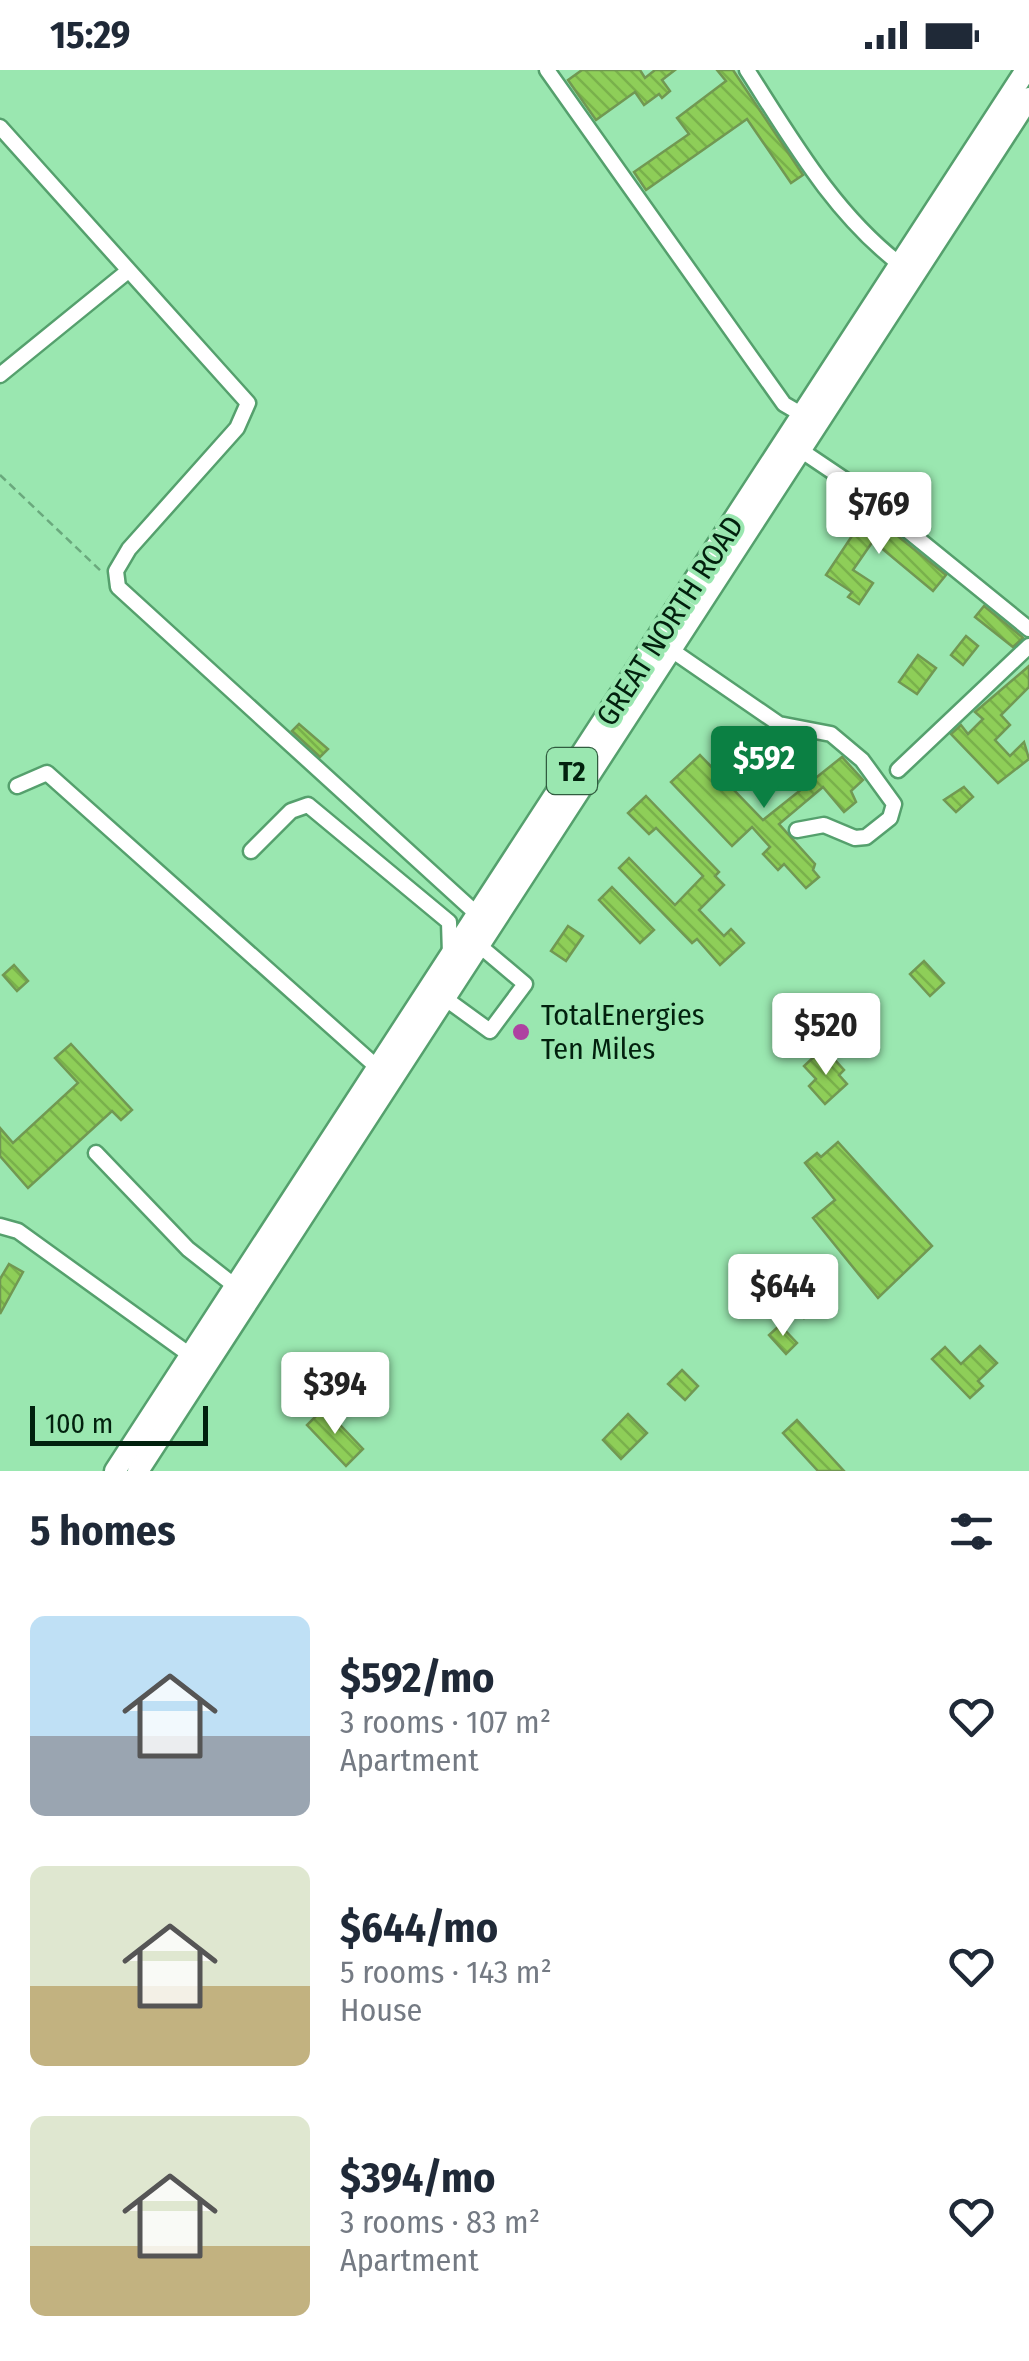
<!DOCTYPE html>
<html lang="en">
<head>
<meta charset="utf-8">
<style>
	body { margin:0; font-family:"Fira Sans Condensed",sans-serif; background:#f2f2f3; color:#1f2937; height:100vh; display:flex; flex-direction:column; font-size:38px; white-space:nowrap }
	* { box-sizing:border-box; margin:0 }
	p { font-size:32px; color:#747a83 }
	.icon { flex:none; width:55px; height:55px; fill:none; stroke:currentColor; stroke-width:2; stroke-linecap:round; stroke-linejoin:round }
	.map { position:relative; height:1401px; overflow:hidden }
	.panel { display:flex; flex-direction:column; background:#fff; flex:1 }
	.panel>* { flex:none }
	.scale { position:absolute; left:30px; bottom:25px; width:178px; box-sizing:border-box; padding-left:10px; border:5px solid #02210e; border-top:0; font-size:28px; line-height:35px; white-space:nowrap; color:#02210e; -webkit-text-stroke:8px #9ae7b0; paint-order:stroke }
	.price { position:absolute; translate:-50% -85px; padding:0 22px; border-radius:10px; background:#fff; color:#222; font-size:32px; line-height:65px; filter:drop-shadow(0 2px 5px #0008) }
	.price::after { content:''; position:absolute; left:50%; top:60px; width:30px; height:22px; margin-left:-15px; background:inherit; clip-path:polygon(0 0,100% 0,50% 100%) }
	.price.selected { background:#0b8043; color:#fff }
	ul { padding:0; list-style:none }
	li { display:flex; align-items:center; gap:30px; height:250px; padding:0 30px }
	li span { display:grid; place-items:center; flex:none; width:280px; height:200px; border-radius:15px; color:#555 }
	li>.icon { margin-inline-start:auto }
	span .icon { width:120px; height:120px; fill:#fffc; stroke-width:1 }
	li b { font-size:42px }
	h2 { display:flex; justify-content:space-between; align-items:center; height:120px; padding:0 30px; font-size:42px }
	.status { display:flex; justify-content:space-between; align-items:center; height:70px; padding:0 50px; background:#fff; direction:ltr }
	.status svg { height:28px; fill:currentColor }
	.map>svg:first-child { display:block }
</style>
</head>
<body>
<div class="status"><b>15:29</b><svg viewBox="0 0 49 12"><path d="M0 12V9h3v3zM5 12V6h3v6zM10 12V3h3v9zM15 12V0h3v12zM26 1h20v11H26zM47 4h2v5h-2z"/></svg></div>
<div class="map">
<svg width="1029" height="1401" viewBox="0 0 1029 1401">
	<defs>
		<pattern id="building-back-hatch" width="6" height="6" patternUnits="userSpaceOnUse" patternTransform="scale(2.5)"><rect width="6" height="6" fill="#8ece58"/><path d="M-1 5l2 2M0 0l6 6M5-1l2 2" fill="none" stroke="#79b14b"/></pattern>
	</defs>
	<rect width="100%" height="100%" fill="#9ae7b0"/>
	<g fill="url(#building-back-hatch)" stroke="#719852" stroke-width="2.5">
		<polygon points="582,0 640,0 645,8 655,0 675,0 662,10 670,21 662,28 659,24 644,35 635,22 596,50 568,10"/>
		<polygon points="717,0 733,0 803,105 791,113 747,49 646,120 634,102 689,64 677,48 726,11"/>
		<polygon points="858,434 946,505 933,521 873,471 853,500 873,513 859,534 848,527 852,522 826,505 862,451 852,442"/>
		<polygon points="984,536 1022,567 1023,568 1013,577 975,547"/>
		<polygon points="966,566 978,576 963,595 951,585"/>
		<polygon points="918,585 936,598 917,624 899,612"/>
		<polygon points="1029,596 1029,617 1001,645 1010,655 995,670 1010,686 1024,672 1029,689 998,713 951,664 961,655 968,664 983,649 975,642"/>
		<polygon points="299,654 328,679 320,687 292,661"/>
		<polygon points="700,685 763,750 842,687 863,710 851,721 856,732 844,742 823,717 779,754 815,794 813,800 819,807 806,818 784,794 778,800 763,784 770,777 752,757 732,776 671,712"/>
		<polygon points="964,717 973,727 956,742 944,730"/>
		<polygon points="646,726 719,802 715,806 724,815 699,840 724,866 731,859 744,873 720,895 697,869 692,873 619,798 629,788 675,835 703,806 656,758 649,764 628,743"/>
		<polygon points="612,817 654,860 640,873 599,830"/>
		<polygon points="568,856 583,866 566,891 551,881"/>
		<polygon points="924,891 944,913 930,926 910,904"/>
		<polygon points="14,895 28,911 17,921 3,905"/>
		<polygon points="71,974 132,1040 121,1050 112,1041 28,1118 0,1086 0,1058 13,1073 78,1013 55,988"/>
		<polygon points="818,983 828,994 834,989 844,1000 839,1005 847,1014 825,1034 809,1016 816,1009 804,996"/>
		<polygon points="838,1072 932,1176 878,1228 813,1148 835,1130 805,1093 817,1083 821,1087"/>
		<polygon points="9,1194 23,1202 0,1244 0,1209"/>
		<polygon points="784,1202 803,1222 799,1226 813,1240 804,1248 791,1234 779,1245 756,1222"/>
		<polygon points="780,1255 797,1273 786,1284 769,1265"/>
		<polygon points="980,1276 997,1293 978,1311 983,1316 970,1328 932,1289 945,1277 961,1294"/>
		<polygon points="682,1300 698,1316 685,1330 668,1314"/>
		<polygon points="324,1338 363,1379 346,1396 307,1355"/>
		<polygon points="628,1344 647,1363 621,1389 603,1370"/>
		<polygon points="797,1350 844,1401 818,1401 783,1363"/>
	</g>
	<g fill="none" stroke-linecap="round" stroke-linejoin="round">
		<defs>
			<g id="minor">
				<polyline points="547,0 784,334 808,348"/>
				<path d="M747,0C792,70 834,144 901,195"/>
				<polyline points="0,57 248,333 237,358 129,479 116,501 118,517 478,845"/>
				<polyline points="0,305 128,201"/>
				<polyline points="796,377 848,412 1029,559"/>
				<polyline points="670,579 779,654 831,664 862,690 894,734 890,748 866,767 855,768 824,755 797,760"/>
				<polyline points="898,700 1029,576"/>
				<polyline points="17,716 47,703 378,998"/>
				<polyline points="251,781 291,741 308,735 449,852 450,884"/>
				<polyline points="439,924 490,961 525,914 474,871"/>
				<polyline points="96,1083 188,1179 235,1216"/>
				<polyline points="0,1156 18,1161 190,1285"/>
			</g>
			<g id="highway">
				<polyline points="115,1401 1026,0"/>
				<polyline points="138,1401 1029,28"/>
			</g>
		</defs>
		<use href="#minor" stroke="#55a06d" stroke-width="19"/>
		<use href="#highway" stroke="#55a06d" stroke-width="25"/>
		<polyline stroke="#6aa97d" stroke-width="2.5" stroke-dasharray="8 5" stroke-linecap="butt" points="0,405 102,502"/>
		<use href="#minor" stroke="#fff" stroke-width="14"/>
		<use href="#highway" stroke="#fff" stroke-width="20"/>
	</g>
	<circle fill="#ae42a1" stroke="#9ae7b0" stroke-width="4" cx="521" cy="962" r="10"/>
	<g text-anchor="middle" stroke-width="8" stroke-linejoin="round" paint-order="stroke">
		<rect fill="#9ae7b0" stroke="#305c3f" stroke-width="2.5" x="547" y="678" width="50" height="46" rx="8"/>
		<g font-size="28" font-weight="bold" fill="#02210e">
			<text x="572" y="711">T2</text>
		</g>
		<g font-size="30" fill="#02210e" stroke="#9ae7b0">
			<text transform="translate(670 551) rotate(-57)" y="10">GREAT NORTH ROAD</text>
		</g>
		<g font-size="30" fill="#02210e" stroke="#9ae7b0" text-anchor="start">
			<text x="541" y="955">TotalEnergies<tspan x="541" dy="34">Ten Miles</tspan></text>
		</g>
	</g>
</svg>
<div class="scale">100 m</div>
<b class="price" style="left:879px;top:487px">$769</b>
<b class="price selected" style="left:764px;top:741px">$592</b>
<b class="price" style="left:826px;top:1008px">$520</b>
<b class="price" style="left:783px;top:1269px">$644</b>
<b class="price" style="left:335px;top:1367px">$394</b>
</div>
<section class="panel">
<h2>5 homes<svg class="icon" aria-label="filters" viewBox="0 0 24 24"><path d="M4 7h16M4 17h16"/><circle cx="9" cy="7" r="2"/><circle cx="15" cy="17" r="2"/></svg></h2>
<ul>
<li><span style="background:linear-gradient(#bfe0f5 60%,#9aa5b1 0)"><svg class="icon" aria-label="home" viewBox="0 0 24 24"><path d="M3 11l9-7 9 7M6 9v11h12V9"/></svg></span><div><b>$592/mo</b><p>3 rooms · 107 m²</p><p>Apartment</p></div><svg class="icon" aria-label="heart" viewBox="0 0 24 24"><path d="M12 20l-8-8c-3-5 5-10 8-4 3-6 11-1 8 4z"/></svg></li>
<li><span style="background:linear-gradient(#dfe7d0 60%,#c2b280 0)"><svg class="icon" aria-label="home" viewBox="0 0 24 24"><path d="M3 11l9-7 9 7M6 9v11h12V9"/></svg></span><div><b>$644/mo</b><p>5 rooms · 143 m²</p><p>House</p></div><svg class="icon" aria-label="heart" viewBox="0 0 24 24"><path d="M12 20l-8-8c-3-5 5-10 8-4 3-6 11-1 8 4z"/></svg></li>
<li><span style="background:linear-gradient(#dfe7d0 65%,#c2b280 0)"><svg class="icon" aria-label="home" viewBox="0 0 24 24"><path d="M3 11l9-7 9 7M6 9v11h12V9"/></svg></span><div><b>$394/mo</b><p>3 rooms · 83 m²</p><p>Apartment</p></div><svg class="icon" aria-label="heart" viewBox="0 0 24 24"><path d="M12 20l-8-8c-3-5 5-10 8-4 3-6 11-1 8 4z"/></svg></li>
</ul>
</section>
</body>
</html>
